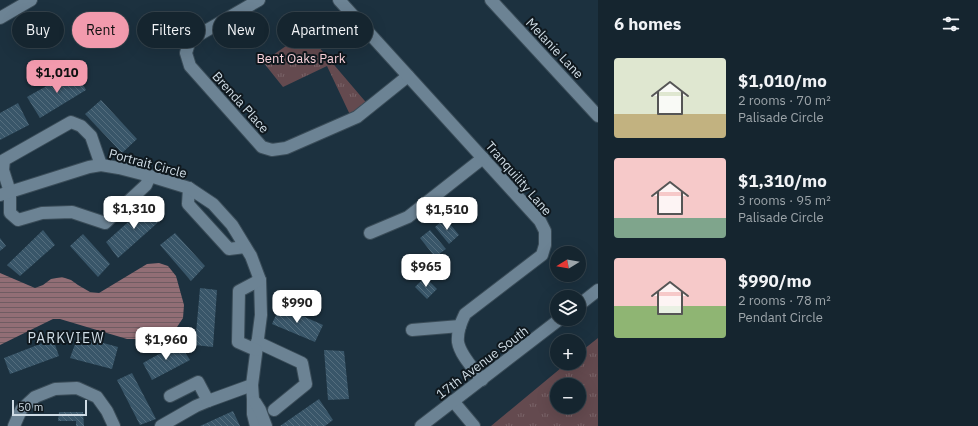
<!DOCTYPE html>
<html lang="en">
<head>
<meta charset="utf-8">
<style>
	body { margin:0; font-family:"IBM Plex Sans",sans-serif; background:#22313b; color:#f1f3f6; height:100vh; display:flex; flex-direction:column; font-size:15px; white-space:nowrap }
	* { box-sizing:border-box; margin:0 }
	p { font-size:13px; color:#9da5aa }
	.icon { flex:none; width:22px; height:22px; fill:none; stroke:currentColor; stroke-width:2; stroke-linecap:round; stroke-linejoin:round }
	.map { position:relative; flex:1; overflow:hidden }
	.side { display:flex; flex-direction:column; background:#15252f; width:380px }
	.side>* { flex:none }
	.guide { position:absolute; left:12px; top:12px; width:380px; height:36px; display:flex; gap:8px }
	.needle { width:26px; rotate:259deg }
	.buttons { position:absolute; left:550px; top:246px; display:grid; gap:8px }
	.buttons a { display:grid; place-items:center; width:36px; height:36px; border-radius:50%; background:#15252f; box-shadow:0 4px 16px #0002,0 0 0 1px #34424b; font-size:20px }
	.scale { position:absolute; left:12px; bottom:10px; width:75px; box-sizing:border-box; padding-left:4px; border:2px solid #cfdce5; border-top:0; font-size:11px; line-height:14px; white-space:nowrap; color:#cfdce5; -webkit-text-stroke:3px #0f181e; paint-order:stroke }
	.price { position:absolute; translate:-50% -34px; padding:0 9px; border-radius:8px; background:#fff; color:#222; font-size:13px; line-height:26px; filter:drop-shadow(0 1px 2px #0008) }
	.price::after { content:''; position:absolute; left:50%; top:24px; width:12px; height:9px; margin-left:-6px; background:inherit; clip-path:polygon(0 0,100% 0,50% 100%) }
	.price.selected { background:#f29aad; color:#111 }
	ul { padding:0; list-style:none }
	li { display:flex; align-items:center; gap:12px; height:100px; padding:0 16px }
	li span { display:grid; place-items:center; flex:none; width:112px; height:80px; border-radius:4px; color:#555 }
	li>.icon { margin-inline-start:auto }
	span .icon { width:48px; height:48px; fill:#fffc; stroke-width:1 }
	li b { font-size:17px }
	h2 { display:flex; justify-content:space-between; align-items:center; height:48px; padding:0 16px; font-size:17px }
	.chip { padding:0 14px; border-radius:18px; background:#15252f; box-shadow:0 4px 16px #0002,0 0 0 1px #34424b; font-size:14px; line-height:36px }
	.chip.selected { background:#f29aad; color:#111 }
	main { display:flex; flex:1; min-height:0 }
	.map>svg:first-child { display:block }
</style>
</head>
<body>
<main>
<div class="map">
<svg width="598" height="426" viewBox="0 0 598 426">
	<defs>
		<pattern id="grass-tufts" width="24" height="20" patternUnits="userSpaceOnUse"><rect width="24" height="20" fill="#644a4f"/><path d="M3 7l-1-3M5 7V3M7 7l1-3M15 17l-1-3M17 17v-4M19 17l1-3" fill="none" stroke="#796468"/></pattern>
		<pattern id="water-rules" width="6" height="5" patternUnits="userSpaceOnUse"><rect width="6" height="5" fill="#926e75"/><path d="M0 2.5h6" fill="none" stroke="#705c62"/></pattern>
		<pattern id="building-back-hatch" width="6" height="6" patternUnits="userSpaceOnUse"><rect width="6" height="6" fill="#395669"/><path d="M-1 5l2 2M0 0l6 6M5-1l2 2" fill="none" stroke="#556e7e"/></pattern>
	</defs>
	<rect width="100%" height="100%" fill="#1c313f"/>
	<g fill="url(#grass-tufts)" fill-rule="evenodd">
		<polygon points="306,32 370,107 352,119 327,66 283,87 263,62"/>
		<path d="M598,338V426H491L567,363H579V353ZM557,385H579V407H557Z"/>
	</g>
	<polygon fill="url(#water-rules)" points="159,263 168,266 176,276 184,305 183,318 177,327 166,334 153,339 127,339 60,319 53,319 0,345 0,273 35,288 43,285 51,279 62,277 71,280 78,285 90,292 99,293 147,264"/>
	<g fill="url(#building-back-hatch)">
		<polygon points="75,70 86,90 40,118 27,97"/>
		<polygon points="101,100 137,139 122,153 85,114"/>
		<polygon points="18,103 29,125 0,140 0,113"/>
		<polygon points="148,204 163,218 118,258 106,242"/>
		<polygon points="445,218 459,235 449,244 435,227"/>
		<polygon points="43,230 55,245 20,276 7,265"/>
		<polygon points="430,230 446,249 435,257 420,238"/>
		<polygon points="175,233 205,266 191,281 160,245"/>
		<polygon points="83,234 110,264 98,277 70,246"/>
		<polygon points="0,238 6,246 0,251"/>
		<polygon points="425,277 437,289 427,299 415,287"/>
		<polygon points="200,288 217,290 213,347 195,345"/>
		<polygon points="280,306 323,325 315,342 272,324"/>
		<polygon points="78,336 118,347 112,369 70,358"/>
		<polygon points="53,339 59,356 10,374 4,358"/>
		<polygon points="179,343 190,360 152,380 143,363"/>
		<polygon points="324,350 344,351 349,399 328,400"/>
		<polygon points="132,373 156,419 140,425 117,380"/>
		<polygon points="319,399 333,420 325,426 280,426"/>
		<polygon points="233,411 240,426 200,426"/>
		<polygon points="59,412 83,412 84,426 76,426 76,421 58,421"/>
	</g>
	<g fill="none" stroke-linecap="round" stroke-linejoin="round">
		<defs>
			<g id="minor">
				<polyline points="259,0 190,40 186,53 190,66 262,147 272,150 286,148 357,117 408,76"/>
				<path d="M339,0L540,221L545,231V245L542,255L465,314C461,322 457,332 458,342C460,355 474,369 482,380"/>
				<polyline points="491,0 598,116"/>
				<polyline points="0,18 31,0"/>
				<polyline points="101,165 91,136 81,126 71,122 4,160 3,170 10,192 10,213 18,220 42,213 72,212 105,223 146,185 150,176"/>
				<polyline points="189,188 188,204 229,249 245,247"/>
				<polyline points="0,195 89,167 101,165 119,168 150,176 189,188 213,204 232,225 251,256 260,280 261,315 252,385 208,401 196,406 161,426"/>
				<polyline points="370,233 408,217 483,158"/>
				<polyline points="579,305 598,290"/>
				<polyline points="412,330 460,326"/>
				<polyline points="257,342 302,363 306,384 274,410"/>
				<polyline points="256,350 238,342 239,291 260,280"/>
				<polyline points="252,385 253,399 253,414 256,426"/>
				<polyline points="170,396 198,382 208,401"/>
				<polyline points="453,401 474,426"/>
				<polyline points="255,402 260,410 266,426"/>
				<polyline points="14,426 21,410 35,397 55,389 77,388 97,397 107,411 114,426"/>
				<polyline points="421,426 560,319"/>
			</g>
		</defs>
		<use href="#minor" stroke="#3a4c58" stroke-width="14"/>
		<use href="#minor" stroke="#6c8394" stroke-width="12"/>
	</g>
	<g text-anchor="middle" stroke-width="4" stroke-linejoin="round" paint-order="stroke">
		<g font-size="13" fill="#cfdce5" stroke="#0f181e">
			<text transform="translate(555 48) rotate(47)" y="5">Melanie Lane</text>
			<text transform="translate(241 102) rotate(48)" y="5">Brenda Place</text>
			<text transform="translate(148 163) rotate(15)" y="5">Portrait Circle</text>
			<text transform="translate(519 178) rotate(49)" y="5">Tranquility Lane</text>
			<text transform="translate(482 362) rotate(-37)" y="5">17th Avenue South</text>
		</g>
		<g font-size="13" fill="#fdd5dd" stroke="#0f181e">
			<text x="301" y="63">Bent Oaks Park</text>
		</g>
		<g font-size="14" letter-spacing="1" fill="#cfdce5" stroke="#0f181e">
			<text x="66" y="343">PARKVIEW</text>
		</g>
	</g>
</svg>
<div class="buttons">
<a><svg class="needle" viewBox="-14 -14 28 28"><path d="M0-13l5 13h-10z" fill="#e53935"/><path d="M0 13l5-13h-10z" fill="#9da5aa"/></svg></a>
<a><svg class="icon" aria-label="layers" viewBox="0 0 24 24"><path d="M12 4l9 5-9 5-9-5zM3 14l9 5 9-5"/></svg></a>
<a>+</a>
<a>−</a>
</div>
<div class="scale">50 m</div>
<b class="price selected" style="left:57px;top:94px">$1,010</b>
<b class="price" style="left:134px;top:230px">$1,310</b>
<b class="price" style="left:447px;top:231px">$1,510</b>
<b class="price" style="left:426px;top:288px">$965</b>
<b class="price" style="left:297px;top:324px">$990</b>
<b class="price" style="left:166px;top:361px">$1,960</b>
<div class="guide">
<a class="chip">Buy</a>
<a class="chip selected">Rent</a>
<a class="chip">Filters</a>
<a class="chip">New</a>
<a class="chip">Apartment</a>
</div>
</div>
<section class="side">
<h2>6 homes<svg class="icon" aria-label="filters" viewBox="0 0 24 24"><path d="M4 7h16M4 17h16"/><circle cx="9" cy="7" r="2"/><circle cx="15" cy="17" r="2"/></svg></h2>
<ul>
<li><span style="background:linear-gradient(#dfe7d0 70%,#c2b280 0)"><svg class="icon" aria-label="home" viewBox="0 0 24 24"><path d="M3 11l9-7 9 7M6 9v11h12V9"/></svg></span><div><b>$1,010/mo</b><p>2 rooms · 70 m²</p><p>Palisade Circle</p></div></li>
<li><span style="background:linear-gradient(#f6c9c9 75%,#7fa58c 0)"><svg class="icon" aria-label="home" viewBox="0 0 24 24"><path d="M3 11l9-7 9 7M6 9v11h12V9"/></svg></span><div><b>$1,310/mo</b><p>3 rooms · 95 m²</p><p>Palisade Circle</p></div></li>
<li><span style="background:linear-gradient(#f6c9c9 60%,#8fb573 0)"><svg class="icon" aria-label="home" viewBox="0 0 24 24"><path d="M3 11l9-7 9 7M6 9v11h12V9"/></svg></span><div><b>$990/mo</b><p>2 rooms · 78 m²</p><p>Pendant Circle</p></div></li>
</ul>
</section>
</main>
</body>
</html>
